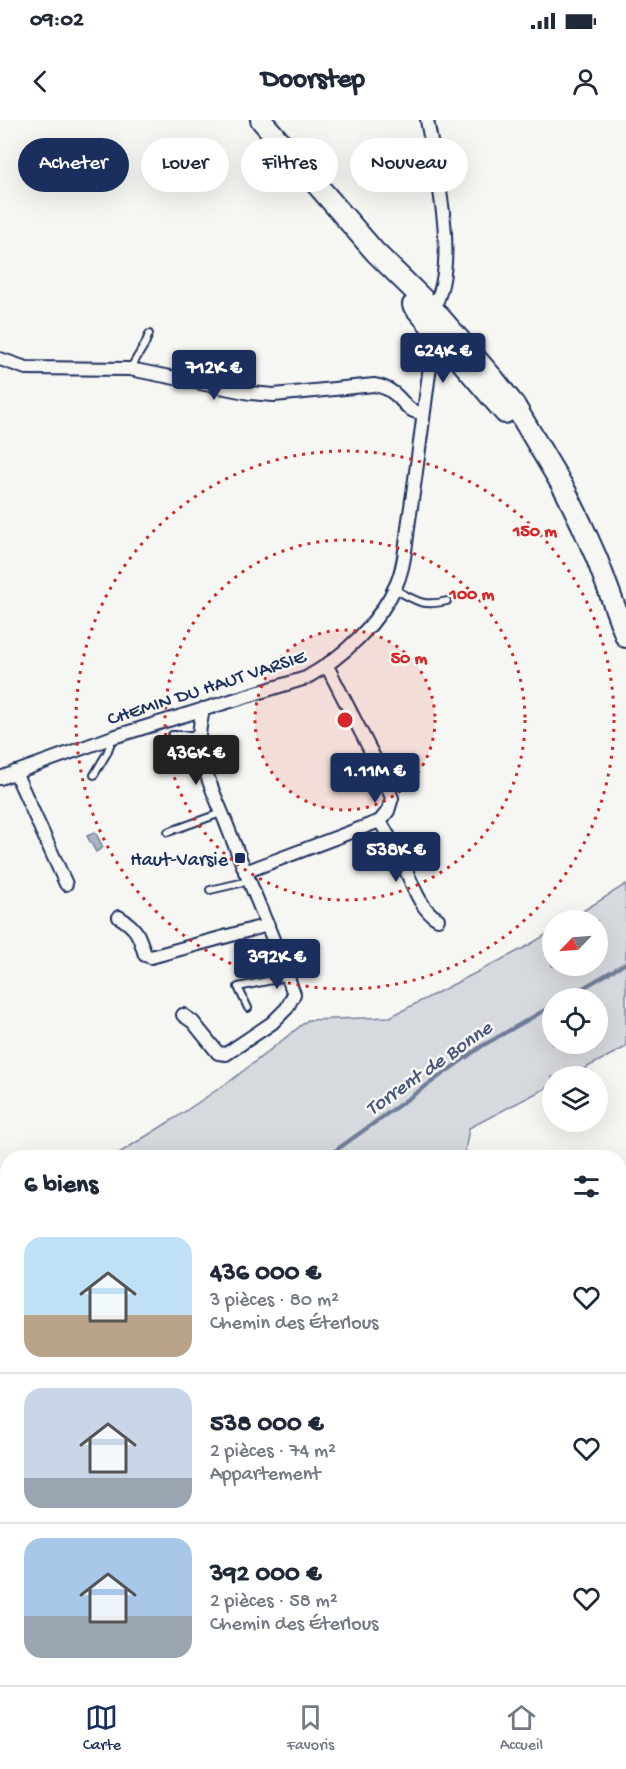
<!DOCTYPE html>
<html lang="fr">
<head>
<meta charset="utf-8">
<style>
	body { margin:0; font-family:"Gochi Hand",sans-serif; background:#f2f2f3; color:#1f2937; height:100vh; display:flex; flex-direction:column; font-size:22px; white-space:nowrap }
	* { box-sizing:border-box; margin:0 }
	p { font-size:20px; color:#747a83 }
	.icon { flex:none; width:33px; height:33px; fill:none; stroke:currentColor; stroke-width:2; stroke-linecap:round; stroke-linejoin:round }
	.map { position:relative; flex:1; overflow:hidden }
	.panel { position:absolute; left:0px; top:1030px; width:627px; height:536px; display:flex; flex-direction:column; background:#fff; border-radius:24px 24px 0 0; box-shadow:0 6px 24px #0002 }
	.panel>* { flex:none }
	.guide { position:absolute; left:18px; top:18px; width:591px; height:54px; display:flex; gap:12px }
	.needle { width:39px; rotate:245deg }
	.buttons { position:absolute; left:542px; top:790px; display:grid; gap:12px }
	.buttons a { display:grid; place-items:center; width:66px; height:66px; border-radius:50%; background:#fff; box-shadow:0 6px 24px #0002; font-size:30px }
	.price { position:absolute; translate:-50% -51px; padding:0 14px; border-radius:6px; background:#1b2f5e; color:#fff; font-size:20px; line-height:39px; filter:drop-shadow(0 2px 3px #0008) }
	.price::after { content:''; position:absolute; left:50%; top:36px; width:18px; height:14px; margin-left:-9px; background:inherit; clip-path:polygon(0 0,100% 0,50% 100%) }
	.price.on { background:#222; color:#fff }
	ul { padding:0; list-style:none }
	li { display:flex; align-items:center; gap:18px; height:150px; padding:0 24px }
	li+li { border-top:2px solid #e0e1e3 }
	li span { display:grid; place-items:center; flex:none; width:168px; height:120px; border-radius:18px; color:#555 }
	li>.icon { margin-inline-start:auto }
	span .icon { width:72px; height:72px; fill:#fffc; stroke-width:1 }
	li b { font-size:26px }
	h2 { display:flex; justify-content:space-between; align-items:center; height:72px; padding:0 24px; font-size:26px }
	.pill { padding:0 21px; border-radius:27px; background:#fff; box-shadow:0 6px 24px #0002; font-size:21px; line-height:54px }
	.pill.on { background:#1b2f5e; color:#fff }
	.status { display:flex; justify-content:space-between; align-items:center; height:42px; padding:0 30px; background:#fff; direction:ltr }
	.status svg { height:16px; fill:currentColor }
	header { display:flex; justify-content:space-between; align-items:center; height:78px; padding:0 24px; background:#fff; font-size:27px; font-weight:700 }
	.menu { display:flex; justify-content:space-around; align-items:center; height:84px; border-top:2px solid #e0e1e3; background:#fff; font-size:16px; color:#747a83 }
	.menu a { display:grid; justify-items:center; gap:3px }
	.menu .on { color:#1b2f5e }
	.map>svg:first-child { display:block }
</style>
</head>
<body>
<div class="status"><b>09:02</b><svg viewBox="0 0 49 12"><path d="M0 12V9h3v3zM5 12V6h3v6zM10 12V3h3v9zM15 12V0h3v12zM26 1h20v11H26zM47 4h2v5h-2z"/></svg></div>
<header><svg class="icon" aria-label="back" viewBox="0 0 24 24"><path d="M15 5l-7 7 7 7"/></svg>Doorstep<svg class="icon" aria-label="person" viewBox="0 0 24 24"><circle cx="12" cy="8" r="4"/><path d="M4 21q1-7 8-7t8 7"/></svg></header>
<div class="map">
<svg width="626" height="1565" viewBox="0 0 626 1565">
	<rect width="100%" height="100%" fill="#f6f6f2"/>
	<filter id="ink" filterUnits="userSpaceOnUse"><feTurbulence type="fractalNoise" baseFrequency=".0167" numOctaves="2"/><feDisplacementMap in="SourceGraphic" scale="12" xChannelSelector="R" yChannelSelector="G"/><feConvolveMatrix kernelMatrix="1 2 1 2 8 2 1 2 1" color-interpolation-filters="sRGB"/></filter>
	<g filter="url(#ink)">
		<g fill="#d6d9dd" stroke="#78849e" stroke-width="1.5" fill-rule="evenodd">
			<path d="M626,764V927L568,957H552V965L469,1008L464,1038H111L172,1000L233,959L308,900L390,897L524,828L552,811V846H597V801H567ZM552,879H597V924H552Z"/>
			<polygon points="7,1095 8,1558 21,1559 20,1565 0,1565 0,1098"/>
			<polygon points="626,1133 626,1452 620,1451 620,1137"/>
			<polygon points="451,1559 451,1558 546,1559 543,1565 447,1565"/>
		</g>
		<polygon fill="#abb2c0" stroke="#717e99" stroke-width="1.5" points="95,712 103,727 96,732 87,716"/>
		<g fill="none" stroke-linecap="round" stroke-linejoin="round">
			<g stroke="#717e99" stroke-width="4">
				<polyline points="564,879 626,843"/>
				<polyline points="325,1038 482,926 552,886"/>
				<polyline points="0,1343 8,1338"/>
			</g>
			<defs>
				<g id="service">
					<polyline points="130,249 145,224 149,214"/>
					<path d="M394,469C417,481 421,487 447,481"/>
					<polyline points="172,615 199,615"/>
					<polyline points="94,655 107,633 113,617"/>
					<polyline points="168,712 221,693"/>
					<polyline points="210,770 249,761"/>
					<polyline points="248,888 238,867 287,857"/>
					<polyline points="387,1565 389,1558"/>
				</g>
				<g id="minor">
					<path d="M427,0C436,52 460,142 433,189"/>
					<path d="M0,239L26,248L130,249L250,273L274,275L374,265C381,266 387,268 392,272C404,280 407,293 423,293"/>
					<polyline points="15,652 66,764"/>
					<path d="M0,658L113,617L306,558C343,537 380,503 397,463C405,444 406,421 409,400C417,349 423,298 430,246C435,236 440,228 449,222L453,223"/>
					<path d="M380,701C387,714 395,726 401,739C410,757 419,790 438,799"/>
					<polyline points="245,752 380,701 388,691 392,678 382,653 327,546"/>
					<path d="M119,797C137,808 139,815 145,835L151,837L268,805"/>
					<path d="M183,895L193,902L218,933L226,934L272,903L287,888L294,874C273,816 248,760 226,703C216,678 203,651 199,625C198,613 201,600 203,589"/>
				</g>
				<g id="tertiary">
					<polyline points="620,1175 626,1173"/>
					<polyline points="620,1341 626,1341"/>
				</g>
				<g id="primary">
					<polyline points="261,0 375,132 433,189 493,258 515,286 566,372 581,403 597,439 626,517"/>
					<polyline points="413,185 505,293"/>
				</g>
			</defs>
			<use href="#service" stroke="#1b2f5e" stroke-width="10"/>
			<use href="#minor" stroke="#1b2f5e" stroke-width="16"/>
			<use href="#tertiary" stroke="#1b2f5e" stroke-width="20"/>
			<use href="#primary" stroke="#1b2f5e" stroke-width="24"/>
			<use href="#service" stroke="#f6f6f2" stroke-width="6"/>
			<use href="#minor" stroke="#f6f6f2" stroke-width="12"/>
			<use href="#tertiary" stroke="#f6f6f2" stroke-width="15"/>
			<use href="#primary" stroke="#f6f6f2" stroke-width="20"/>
		</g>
	</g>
	<circle cx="345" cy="600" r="90" fill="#d62828" fill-opacity=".12"/>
	<g fill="none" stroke="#d62828" stroke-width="3" stroke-dasharray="3 6">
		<circle cx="345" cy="600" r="90"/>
		<circle cx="345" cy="600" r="180"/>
		<circle cx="345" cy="600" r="269"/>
	</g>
	<rect fill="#1b2f5e" stroke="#f6f6f2" stroke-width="2" x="234" y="732" width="12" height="12" rx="3"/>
	<g text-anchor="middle" stroke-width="5" stroke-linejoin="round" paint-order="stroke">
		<g font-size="20" fill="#1b2f5e" stroke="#f6f6f2">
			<text transform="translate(206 566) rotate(-18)" y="7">CHEMIN DU HAUT VARSIE</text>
		</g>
		<g font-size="20" fill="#1b2f5e" stroke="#f6f6f2" text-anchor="end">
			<text x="228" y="745">Haut-Varsie</text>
		</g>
		<g font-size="21" font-style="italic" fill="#46567b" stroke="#f6f6f2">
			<text transform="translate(428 947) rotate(-35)" y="7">Torrent de Bonne</text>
		</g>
	</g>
	<circle cx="345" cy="600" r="9" fill="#d62828" stroke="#f6f6f2" stroke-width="3"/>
	<g font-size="18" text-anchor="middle" font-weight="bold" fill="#d62828" stroke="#f6f6f2" stroke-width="5" stroke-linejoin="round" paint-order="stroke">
		<text x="535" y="416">150 m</text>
		<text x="472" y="479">100 m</text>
		<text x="409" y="543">50 m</text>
	</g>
</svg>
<div class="buttons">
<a><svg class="needle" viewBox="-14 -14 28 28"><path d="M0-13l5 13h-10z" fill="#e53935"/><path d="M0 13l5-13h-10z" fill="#747a83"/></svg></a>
<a><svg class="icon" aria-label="locate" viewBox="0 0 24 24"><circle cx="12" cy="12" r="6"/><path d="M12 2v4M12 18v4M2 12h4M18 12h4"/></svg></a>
<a><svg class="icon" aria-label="layers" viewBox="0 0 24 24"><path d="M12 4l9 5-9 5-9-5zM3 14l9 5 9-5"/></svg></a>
</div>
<b class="price" style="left:443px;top:264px">624K €</b>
<b class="price" style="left:214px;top:281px">712K €</b>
<b class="price on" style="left:196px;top:666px">436K €</b>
<b class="price" style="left:375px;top:684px">1.11M €</b>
<b class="price" style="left:396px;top:763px">538K €</b>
<b class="price" style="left:277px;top:870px">392K €</b>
<div class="guide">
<a class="pill on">Acheter</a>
<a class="pill">Louer</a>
<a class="pill">Filtres</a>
<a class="pill">Nouveau</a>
</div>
<section class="panel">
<h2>6 biens<svg class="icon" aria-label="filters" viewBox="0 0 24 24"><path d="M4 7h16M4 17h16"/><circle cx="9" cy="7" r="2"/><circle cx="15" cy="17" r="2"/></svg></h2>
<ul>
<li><span style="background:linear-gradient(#bfe0f5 65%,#b9a48a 0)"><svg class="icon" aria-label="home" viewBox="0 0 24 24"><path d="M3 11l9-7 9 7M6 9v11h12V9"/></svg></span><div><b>436 000 €</b><p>3 pièces · 80 m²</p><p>Chemin des Éterlous</p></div><svg class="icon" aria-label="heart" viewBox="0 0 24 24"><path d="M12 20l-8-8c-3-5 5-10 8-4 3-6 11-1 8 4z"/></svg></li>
<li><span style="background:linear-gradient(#c9d6e8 75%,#9aa5b1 0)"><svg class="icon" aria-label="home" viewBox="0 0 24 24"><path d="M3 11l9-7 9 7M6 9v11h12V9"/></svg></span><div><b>538 000 €</b><p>2 pièces · 74 m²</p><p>Appartement</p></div><svg class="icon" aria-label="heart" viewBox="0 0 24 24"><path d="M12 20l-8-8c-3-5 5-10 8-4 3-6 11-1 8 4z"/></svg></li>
<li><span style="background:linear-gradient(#a9c7e8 65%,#9aa5b1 0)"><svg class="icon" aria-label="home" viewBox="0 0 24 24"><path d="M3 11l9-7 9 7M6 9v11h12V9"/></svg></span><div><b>392 000 €</b><p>2 pièces · 58 m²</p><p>Chemin des Éterlous</p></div><svg class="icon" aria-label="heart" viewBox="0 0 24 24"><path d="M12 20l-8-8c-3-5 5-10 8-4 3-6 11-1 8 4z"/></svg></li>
</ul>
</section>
</div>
<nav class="menu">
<a class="on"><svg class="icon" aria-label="map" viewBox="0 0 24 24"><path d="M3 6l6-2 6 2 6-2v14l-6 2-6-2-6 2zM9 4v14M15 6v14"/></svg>Carte</a>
<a><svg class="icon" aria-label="saved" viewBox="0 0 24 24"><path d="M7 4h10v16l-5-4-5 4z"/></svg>Favoris</a>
<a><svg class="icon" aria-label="home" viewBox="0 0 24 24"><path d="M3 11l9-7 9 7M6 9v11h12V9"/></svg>Accueil</a>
</nav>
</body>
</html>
